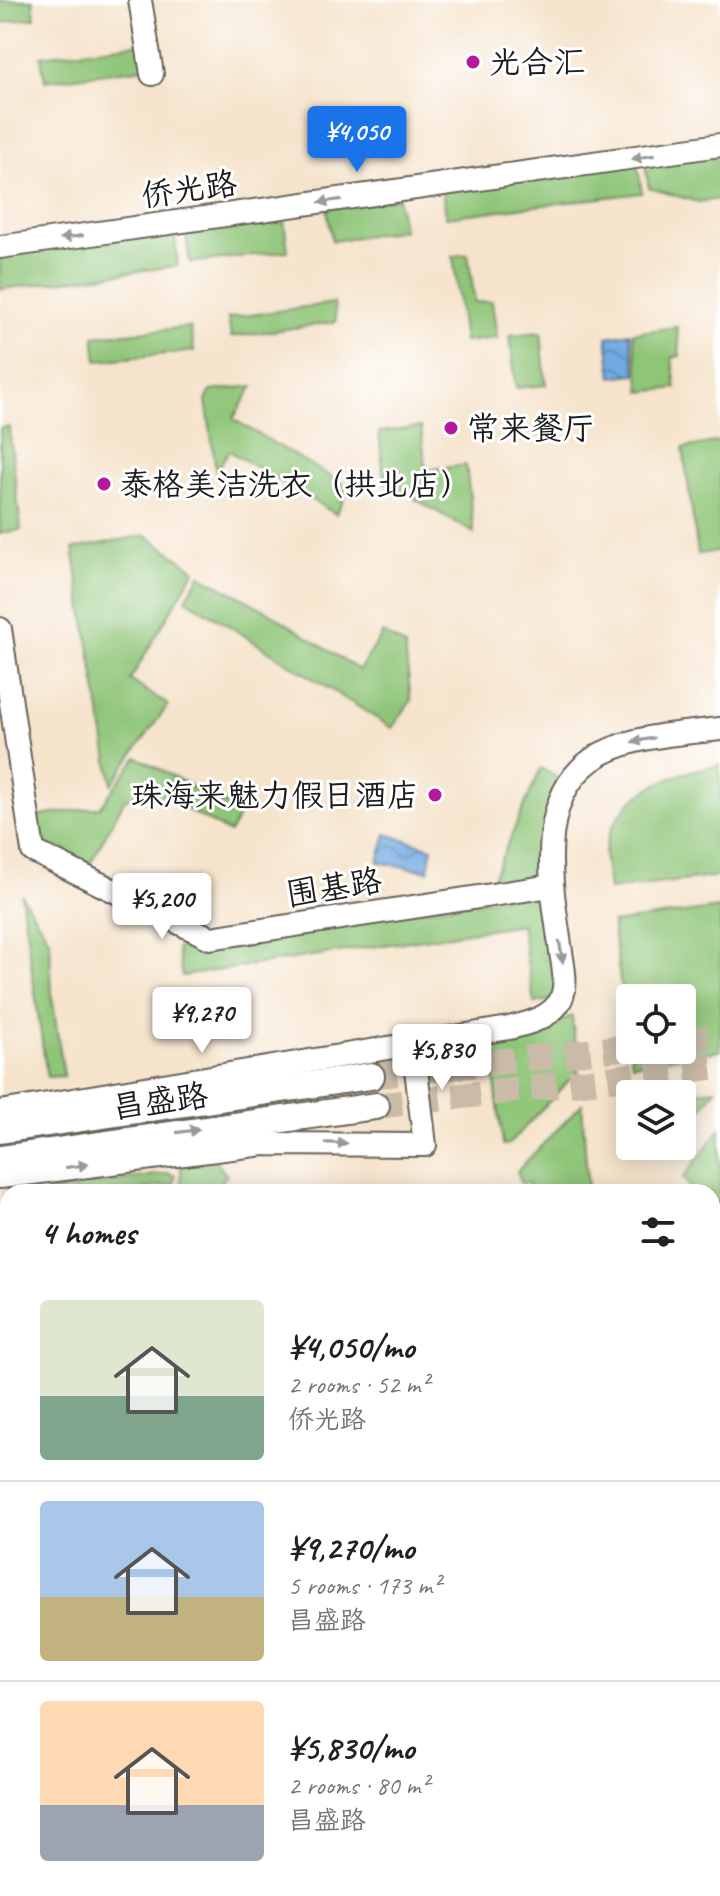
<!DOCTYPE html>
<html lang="en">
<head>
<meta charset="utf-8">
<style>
	body { margin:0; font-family:Caveat,"LXGW WenKai TC",sans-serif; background:#f2f2f2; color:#202124; height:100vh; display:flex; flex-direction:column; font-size:30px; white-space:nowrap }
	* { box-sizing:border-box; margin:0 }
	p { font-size:26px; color:#757577 }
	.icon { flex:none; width:44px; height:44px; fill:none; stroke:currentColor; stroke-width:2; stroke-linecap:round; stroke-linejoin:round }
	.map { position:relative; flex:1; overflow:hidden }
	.drawer { position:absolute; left:0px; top:1184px; width:720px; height:712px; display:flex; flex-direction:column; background:#fff; border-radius:24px 24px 0 0; box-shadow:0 4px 20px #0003 }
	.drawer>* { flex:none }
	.fabs { position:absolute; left:616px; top:984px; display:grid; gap:16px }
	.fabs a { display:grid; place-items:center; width:80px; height:80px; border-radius:8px; background:#fff; box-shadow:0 4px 20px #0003; font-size:40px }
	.price { position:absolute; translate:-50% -68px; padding:0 18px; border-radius:8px; background:#fff; color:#222; font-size:26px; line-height:52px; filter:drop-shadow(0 2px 4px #0008) }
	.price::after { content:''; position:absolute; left:50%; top:48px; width:24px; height:18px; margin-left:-12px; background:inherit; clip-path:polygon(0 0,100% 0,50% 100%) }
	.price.selected { background:#1a73e8; color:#fff }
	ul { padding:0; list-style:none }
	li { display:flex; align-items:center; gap:24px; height:200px; padding:0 40px }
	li+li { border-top:2px solid #e0e0e0 }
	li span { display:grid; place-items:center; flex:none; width:224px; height:160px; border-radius:8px; color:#555 }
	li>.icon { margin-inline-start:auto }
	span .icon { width:96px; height:96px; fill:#fffc; stroke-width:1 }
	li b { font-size:34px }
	h2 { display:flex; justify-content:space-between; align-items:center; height:96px; padding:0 40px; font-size:34px }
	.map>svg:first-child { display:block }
</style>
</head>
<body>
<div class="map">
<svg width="720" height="1896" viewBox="0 0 720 1896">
	<defs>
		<pattern id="water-waves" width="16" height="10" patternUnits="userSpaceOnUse" patternTransform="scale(2)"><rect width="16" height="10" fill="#72abe2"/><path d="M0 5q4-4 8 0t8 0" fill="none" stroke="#5d8ab6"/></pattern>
	</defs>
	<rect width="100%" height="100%" fill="#fff"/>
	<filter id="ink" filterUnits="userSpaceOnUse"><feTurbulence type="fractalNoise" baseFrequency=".0125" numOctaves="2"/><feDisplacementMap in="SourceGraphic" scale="16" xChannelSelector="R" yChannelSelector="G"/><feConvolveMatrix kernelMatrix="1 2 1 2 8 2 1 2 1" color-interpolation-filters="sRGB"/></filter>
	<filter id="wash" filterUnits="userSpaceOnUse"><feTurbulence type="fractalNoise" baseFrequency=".006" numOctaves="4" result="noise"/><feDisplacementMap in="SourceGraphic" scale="32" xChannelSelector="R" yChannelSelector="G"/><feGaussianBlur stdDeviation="1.8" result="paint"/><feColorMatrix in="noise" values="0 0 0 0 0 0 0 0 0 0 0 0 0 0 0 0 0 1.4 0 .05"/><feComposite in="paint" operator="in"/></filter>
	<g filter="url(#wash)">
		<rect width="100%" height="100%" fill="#f5e3cb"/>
		<g fill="#8ec577" stroke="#55704a" stroke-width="2" fill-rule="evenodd">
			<polygon points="0,0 33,0 35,18 0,23"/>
			<polygon points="142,43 145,68 45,81 41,56"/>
			<polygon points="720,148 720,199 698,202 649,188 644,160"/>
			<polygon points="637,162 642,193 446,217 442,189"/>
			<polygon points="398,198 403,230 332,241 327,208"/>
			<polygon points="283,214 288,251 190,263 185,227"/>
			<polygon points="174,228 178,266 0,289 0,251"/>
			<polygon points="468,254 475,303 492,301 497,338 464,342 453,256"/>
			<polygon points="334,303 336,322 231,337 228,318"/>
			<polygon points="190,327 194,351 97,361 94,336"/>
			<polygon points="677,327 680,356 672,358 676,388 641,392 633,333"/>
			<polygon points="541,332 546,385 516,388 510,335"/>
			<polygon points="253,386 233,419 350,488 336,514 229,451 216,471 206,400 211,391"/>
			<polygon points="9,427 21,530 0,533 0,428"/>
			<polygon points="421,427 426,470 466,465 474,533 384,481 379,432"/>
			<polygon points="720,441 720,551 698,554 683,448"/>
			<polygon points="146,535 195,570 130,680 168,705 112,784 73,549"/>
			<polygon points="200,575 269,612 359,670 383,633 405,646 411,701 392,728 186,599"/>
			<polygon points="137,757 220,802 241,805 243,807 230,833 157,793 125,799 85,873 36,849 31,817 100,807"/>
			<path d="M720,765V876L609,890C608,879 604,864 605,853C612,795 670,773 720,765Z"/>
			<polygon points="541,768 568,784 549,884 486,893"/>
			<polygon points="548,890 558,999 534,1003 521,924 182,976 177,948"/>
			<polygon points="21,894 50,941 52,997 64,1076 47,1077"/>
			<path d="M720,908V1051L632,1064L612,923ZM630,998H682V1050H630Z"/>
			<polygon points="572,1016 579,1079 570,1079 509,1144 503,1145 490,1045 518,1041"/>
			<polygon points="716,1089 682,1136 682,1094 676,1094"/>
			<polygon points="582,1104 588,1192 533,1192 528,1183 521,1183 517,1171"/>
			<polygon points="720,1129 720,1202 712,1203 712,1192 694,1192 683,1178"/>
			<polygon points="211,1154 227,1176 221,1180 230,1192 186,1192 182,1187 180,1158"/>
			<polygon points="169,1173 175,1176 174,1184 126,1192 43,1192"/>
			<polygon points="0,1873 8,1876 8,1888 306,1888 448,1896 0,1896"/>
		</g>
		<g fill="url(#water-waves)" stroke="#47647f" stroke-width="2">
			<polygon points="630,333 636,374 612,377 607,337"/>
			<polygon points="386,834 432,848 428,871 378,862"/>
		</g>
	</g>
	<g filter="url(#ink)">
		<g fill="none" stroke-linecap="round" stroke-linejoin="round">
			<g stroke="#cabba8" stroke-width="26" stroke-dasharray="26 13" stroke-linecap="butt">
				<polyline points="682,1041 720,1037"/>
				<polyline points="371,1076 630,1047"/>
				<polyline points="376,1106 720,1066"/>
			</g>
			<g stroke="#cabba8" stroke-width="30" stroke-dasharray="30 15" stroke-linecap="butt">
				<polyline points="0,1762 8,1763"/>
				<polyline points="0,1796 8,1797"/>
				<polyline points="712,1851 720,1852"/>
			</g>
			<defs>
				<g id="minor">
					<polyline points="140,0 152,74"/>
					<polyline points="0,247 720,145"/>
					<polyline points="0,629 33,851 210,938 551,886"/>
					<path d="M0,1112L509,1028C526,1024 547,1019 558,1004C570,988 562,963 560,945C551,883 533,791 601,754C637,735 680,734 720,729"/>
					<polyline points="0,1177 264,1144 425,1145 413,1044"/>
				</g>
				<g id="major">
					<polyline points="0,1130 371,1076"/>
					<polyline points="0,1159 376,1106"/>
					<polyline points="0,1683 8,1683"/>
					<polyline points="712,1739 720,1745"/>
				</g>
			</defs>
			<use href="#minor" stroke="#686259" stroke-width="26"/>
			<use href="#major" stroke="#686259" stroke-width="30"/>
			<use href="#minor" stroke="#fff" stroke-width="22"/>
			<use href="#major" stroke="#fff" stroke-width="26"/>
			<g stroke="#1c1c1c" stroke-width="5" stroke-dasharray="12 6" stroke-linecap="butt">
				<polyline points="0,1521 8,1521"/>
				<polyline points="0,1533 8,1533"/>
				<polyline points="0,1576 8,1576"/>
			</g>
		</g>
		<defs><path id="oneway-solid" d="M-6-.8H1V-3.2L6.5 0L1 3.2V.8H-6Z" transform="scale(2)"/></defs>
		<g fill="#999">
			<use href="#oneway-solid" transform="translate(643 157) rotate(171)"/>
			<use href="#oneway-solid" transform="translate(330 201) rotate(172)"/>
			<use href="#oneway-solid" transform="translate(72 237) rotate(172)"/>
			<use href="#oneway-solid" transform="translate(643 740) rotate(169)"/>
			<use href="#oneway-solid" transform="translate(561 952) rotate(82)"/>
			<use href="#oneway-solid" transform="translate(188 1131) rotate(-8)"/>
			<use href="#oneway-solid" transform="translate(336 1143) rotate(1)"/>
			<use href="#oneway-solid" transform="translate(77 1166) rotate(-8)"/>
		</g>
	</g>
	<g fill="#b5179e" stroke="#fff" stroke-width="3">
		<circle cx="473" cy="62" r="8"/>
		<circle cx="451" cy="428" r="8"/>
		<circle cx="104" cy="484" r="8"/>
		<circle cx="435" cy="795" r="8"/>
	</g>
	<g text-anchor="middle" stroke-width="6" stroke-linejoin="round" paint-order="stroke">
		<g font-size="32" fill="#1c1c1c" stroke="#fff" text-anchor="start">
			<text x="489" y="73">光合汇</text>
			<text x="467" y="439">常来餐厅</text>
			<text x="120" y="495">泰格美洁洗衣（拱北店）</text>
			<text x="419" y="806" text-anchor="end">珠海来魅力假日酒店</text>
		</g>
		<g font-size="32" fill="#1c1c1c" stroke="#fff">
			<text transform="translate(189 189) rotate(-8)" y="11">侨光路</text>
			<text transform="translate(334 887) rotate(-9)" y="11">围基路</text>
			<text transform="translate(160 1101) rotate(-8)" y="11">昌盛路</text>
		</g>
	</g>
</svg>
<div class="fabs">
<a><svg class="icon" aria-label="locate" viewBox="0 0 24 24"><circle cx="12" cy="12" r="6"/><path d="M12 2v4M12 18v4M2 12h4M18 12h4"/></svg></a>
<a><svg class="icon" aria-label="layers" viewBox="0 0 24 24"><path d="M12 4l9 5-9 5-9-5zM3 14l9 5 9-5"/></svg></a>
</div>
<b class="price selected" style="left:357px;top:174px">¥4,050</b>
<b class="price" style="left:162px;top:941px">¥5,200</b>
<b class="price" style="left:202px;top:1055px">¥9,270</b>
<b class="price" style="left:442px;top:1092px">¥5,830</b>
<section class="drawer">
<h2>4 homes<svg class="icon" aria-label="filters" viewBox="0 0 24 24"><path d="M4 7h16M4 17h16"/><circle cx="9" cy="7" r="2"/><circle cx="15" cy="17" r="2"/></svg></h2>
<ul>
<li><span style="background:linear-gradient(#dfe7d0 60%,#7fa58c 0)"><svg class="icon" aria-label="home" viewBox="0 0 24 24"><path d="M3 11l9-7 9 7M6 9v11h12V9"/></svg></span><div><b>¥4,050/mo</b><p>2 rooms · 52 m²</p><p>侨光路</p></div></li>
<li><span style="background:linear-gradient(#a9c7e8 60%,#c2b280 0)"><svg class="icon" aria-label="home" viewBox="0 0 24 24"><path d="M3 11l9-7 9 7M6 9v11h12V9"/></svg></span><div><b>¥9,270/mo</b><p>5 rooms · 173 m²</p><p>昌盛路</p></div></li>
<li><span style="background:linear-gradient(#ffd9b3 65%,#9aa5b1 0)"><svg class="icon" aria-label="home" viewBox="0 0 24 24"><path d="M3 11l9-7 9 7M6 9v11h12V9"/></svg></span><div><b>¥5,830/mo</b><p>2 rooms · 80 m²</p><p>昌盛路</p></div></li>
</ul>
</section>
</div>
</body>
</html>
